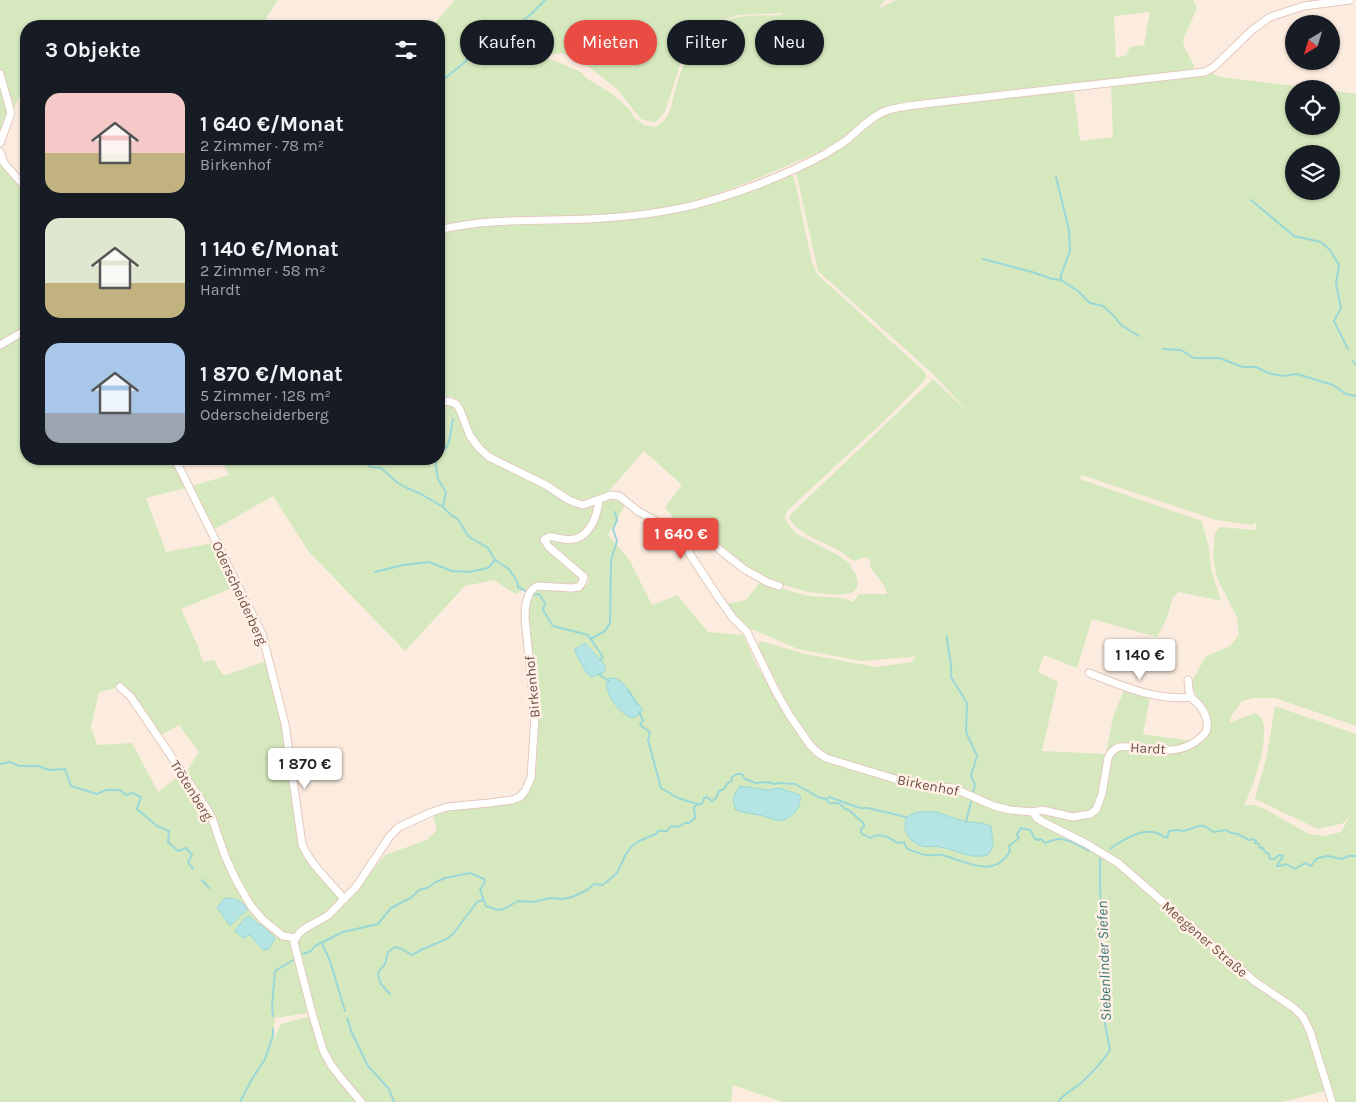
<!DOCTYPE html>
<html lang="de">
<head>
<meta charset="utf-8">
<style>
	body { margin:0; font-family:Karla,sans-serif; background:#242831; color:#f1f3f6; height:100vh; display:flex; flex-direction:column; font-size:19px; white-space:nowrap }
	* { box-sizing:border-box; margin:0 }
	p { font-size:16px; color:#9ea1a6 }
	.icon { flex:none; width:28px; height:28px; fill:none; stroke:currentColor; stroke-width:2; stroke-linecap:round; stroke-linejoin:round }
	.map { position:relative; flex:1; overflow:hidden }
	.drawer { position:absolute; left:20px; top:20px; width:425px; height:445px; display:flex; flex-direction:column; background:#171b24; border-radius:20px; box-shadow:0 1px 4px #0004 }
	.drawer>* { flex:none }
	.guide { position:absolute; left:460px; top:20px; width:475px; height:45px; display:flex; gap:10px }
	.needle { width:32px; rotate:218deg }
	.fabs { position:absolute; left:1285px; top:15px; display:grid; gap:10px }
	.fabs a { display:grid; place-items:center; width:55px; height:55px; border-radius:50%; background:#171b24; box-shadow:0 1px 4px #0004; font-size:25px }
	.price { position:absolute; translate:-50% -42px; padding:0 11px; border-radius:5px; background:#fff; color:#222; font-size:16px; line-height:32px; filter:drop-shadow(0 1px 2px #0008) }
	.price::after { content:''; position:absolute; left:50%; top:30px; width:15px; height:11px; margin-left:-8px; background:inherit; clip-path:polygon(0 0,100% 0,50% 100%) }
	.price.on { background:#e84c42; color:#fff }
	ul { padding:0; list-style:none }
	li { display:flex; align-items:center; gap:15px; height:125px; padding:0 25px }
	li span { display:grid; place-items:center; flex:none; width:140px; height:100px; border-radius:15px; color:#555 }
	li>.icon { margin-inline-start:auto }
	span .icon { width:60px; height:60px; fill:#fffc; stroke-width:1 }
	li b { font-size:21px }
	h2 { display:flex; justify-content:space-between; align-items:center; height:60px; padding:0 25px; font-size:21px }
	.pill { padding:0 18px; border-radius:22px; background:#171b24; box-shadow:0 1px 4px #0004; font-size:18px; line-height:45px }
	.pill.on { background:#e84c42; color:#fff }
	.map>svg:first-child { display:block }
</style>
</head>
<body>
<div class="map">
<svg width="1356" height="1102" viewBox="0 0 1356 1102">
	<rect width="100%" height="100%" fill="#fcecdf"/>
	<g fill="#d6e9be" fill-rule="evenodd">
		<polygon points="0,0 278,0 261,26 26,26 26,85 11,113 0,143"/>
		<path d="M455,0H885L878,9L896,0H1193L1197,8L1183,40L1184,47L1194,65L1193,71L1073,84L1028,95L1074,92L1080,141L1113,137L1111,87L1207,75L1209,70L1215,75L1221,77L1320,89H1294V126H1331V90L1355,94L1356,92V726L1275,698H1254L1242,701L1232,715L1229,723L1255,713C1259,715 1262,717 1263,722C1269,739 1253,789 1244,805H1253L1263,808L1309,834L1324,836L1341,832L1351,814L1344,823L1318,829L1255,799L1267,755L1275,706L1356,734V1102H1331L1328,1090L1282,1102H782L733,1085L731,1102H0V349L26,334V459H172L186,488L146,498L166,552L214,543L235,587L181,609L198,646L203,662L214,660L222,674L226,675L266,661L284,736L295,823L299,847L310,864L337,895L346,903L385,855L427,840L437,830L433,815L460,809L516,802L528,794L535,778L537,762V717L527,616L529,602L534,589L579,590L589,583V576L579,578L576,583H538L515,594L494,580L465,586L405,651L309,552L273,496L215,529L192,486L229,475L221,459H439V406L440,404L452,407L462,404L451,396L443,397L439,400V234L460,228L513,223L655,216L697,208L739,195L782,177L790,175L794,177L812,263L818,275L925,372L926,377L924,381L883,422L787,511L785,517L788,524L797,534L838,555L849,563L856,575L858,582L857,588L852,593L839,595L808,592L769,581L764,576L732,557L702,531L682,530L665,507L682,485L644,451L608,492L625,505L608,535L629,559L652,605L677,595L708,632L743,635L757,666L787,715L793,714L758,645L760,641L806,654L876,667L912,662L916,655L912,657L861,661L798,649L749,628L736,617L726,604L746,600L761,581C777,587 794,593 811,596C825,598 841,595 853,602L859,594H887L884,585L870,567L871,560L866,557L854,561C849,558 845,554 840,551C823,541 800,536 789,518L792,513L933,379L969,413L933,374L818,271L795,168L822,155L821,151C760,178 699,206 631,213C567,219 502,211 439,226V26H432ZM1150,12L1144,45L1130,47L1126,55L1116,58L1114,16ZM782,13V15C768,16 753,15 739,17C729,19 714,23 706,29C689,43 681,70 675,91C670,108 672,116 656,127L644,125L635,118L628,108L611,93L586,78L581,72L553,60H520L561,53L580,60L617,89L641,119L655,123L665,112L685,49L705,25L739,15ZM1294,154H1331V191H1294ZM1082,475L1216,520L1252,525L1256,523L1257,530L1220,527L1215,533L1213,557L1217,578L1237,617L1239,635L1230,646L1206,656L1192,681L1195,693L1209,716L1208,737L1194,747L1191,741L1143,734L1150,697L1124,690L1113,717L1106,754L1042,751L1058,682L1038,672L1044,655L1077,668L1092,619L1157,637L1167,618L1173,597L1179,592L1221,601L1211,569L1209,548L1202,521L1080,479ZM585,643L587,644L605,665L586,672L575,652V649ZM120,687L158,737L179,725L199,752L188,769L158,792L132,743L97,745L91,727L99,692ZM631,695L637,703L628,717L614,704ZM1107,754L1112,761L1109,771L1103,805L1097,813L1090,818L1080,820L1069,819L1041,813L1031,815L1015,814C1022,811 1030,807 1038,806C1058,804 1089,831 1099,797C1103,783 1104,768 1107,754ZM948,815C953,817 958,820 963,821C973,823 982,822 991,826L993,845L989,854C972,859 953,849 936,846ZM262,925L275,938L263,950L250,935ZM295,960L325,1049L352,1097C342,1086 330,1072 323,1058C316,1045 314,1030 310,1016L281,1024L273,1040L275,1018L309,1013Z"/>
		<polygon points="0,162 26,193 26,326 0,342"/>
	</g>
	<g fill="#b4e5e4" stroke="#9ad7d7">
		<polygon points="585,643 605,665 605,670 603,673 591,677 586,672 575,652 575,649"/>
		<path d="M609,678C621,678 625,685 631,694C634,700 639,705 643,710L637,716L631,718L629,717C615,707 610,700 606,684Z"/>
		<path d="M740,786L768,790L779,788L800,795C802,806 793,818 782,820C778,821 773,819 770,818C759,814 747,814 736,810C732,800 733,795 740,786Z"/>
		<path d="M937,812C946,815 955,819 964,821C973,823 982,822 991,826L993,845L989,854C987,855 984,856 982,856C968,858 953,849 940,847C930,845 927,849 917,844C914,842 910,839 908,836C904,830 903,819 910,815C916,811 929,812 937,812Z"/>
		<path d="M225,898C237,899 240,900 248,909L230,926L217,907Z"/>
		<polygon points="249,916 259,925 262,925 275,938 269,949 263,950 250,935 243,938 235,931 244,919"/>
	</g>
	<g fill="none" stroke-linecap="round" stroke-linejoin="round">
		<g stroke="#9ad7d7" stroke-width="2">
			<polyline points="439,85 444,79 465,62 476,49 516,27 532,13 545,0"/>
			<polyline points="1056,177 1069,230 1070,251 1061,275 1061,279"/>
			<polyline points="1251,200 1294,236 1321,242 1330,250 1339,265 1336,283 1341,308 1334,321 1348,349"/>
			<polyline points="983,259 1032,272 1052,279 1061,280 1078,291 1090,303 1103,306 1113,315 1121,325 1139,336"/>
			<polyline points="1163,349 1181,350 1194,358 1219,358 1243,367 1256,367 1268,373 1283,376 1297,374 1333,385 1346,394 1356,396"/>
			<polyline points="1353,361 1356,365"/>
			<polyline points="439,451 446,448 449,442 453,419"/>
			<polyline points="362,459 371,467 381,468 398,483 407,488 419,493 443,507 452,516 457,518 469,537 488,548 495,560 509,569 517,581 518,587 526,591"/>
			<polyline points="435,459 438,479 446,492 443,506"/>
			<polyline points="375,572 403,565 429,562 452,571 468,572 488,568 495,560"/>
			<polyline points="533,595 539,594 545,603 543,610 553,626 588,635 603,657 600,660"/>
			<path d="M947,636C947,650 953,663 951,677L967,703L966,732L977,756L971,776L975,785L973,792"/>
			<polyline points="590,639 605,631 610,623 611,560 617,541 613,529 617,520 615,512"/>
			<polyline points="598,674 609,681"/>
			<polyline points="628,690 638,705"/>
			<polyline points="639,712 643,720 640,725 650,732 648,740 661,788 678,798 697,804"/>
			<polyline points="0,764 10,762 19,766 38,766 49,770 65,769 71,786 97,794 106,790 120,790 126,795 132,793 141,797 137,809 157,826 169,831 168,842 178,851 186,848 192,855 188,862 193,869"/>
			<polyline points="826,799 829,797 860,808 868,808 906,817"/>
			<polyline points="966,822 971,802"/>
			<path d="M1110,849C1121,841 1139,830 1152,832C1158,832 1162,836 1167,838L1169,831L1177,830L1184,831L1199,826H1204L1214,832L1226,830L1231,833L1238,834L1249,840L1253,839L1256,841L1255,843L1259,844L1260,848H1263L1265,852L1269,854L1270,859H1274L1279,855L1283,856L1277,866H1280L1286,864L1295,869L1305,863L1311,866L1316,859L1322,857L1328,856L1342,859L1348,856H1356"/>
			<polyline points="202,880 209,888"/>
			<polyline points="322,943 330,961 345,1011"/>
			<path d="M303,954L311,951L315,946L343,932L378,924L391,908L412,897L419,890L427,888L436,882L445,878L470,873L484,879L485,882L480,890L486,906L498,910L504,909L518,901L533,902L550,898L563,899L572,897L587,890L594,884L603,885L617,873L626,854L632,846L639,841L656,834L658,831H667L670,827L673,826L678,827L685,823H689L695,818L694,807L698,804H702L704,798L707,797L712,801L716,798L719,791L724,789L727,784L732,780V777L737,774H742L745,779L756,783L768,782L774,784L779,783L795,784L820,798L826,799L829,803H836L840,804L845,809L849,810L864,824V826L861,829V833L870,838C879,832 889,837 897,843L904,842C905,845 905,847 908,849C909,850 925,855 926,855C932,856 937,854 942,855C965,861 994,880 1010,851L1009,846L1019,838L1017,834L1021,828L1030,830L1035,839L1038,840L1041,839L1045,843C1049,842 1053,840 1057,839C1066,838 1081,846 1089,851"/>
			<polyline points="390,994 381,984 378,975 379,971 385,964 388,952 395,947 402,949 412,955 423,949 447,939 453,934 477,902 483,900"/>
			<polyline points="273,1016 272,1007 275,971 295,959"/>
			<polyline points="347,1018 352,1033 368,1066 389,1089 394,1102"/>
			<polyline points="240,1102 252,1079 265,1059 273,1036 273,1029"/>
			<path d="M1058,1102C1063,1094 1072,1090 1080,1084C1092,1073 1101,1064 1110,1050L1103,1013L1105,966L1100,889V859"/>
		</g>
		<defs>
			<g id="minor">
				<polyline points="0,74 11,113 0,143"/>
				<polyline points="0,152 4,163 26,188"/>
				<path d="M439,230C488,218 539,221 589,219C627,217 666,213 702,203C743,191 787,175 825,154C831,150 838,146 844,142C857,132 868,119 883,112C896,107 910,106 924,104L1205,72L1214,67L1251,31L1270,17L1304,6L1350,0"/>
				<polyline points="0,345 26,330"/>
				<path d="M439,406L446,401L451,402L456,404L460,410L470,436L480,449L489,457L546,485L567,499L576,503L583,505L611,495L619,496L638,511L676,533L718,597L733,618L747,632L776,692L790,716L810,745L817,752L826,758L908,783L927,786L953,788L994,806L1010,810L1033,812L1042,810L1073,817L1090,814L1096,810L1102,794L1108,758C1110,753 1114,749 1119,747C1125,746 1132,747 1138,748C1157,750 1178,754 1195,742C1199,739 1203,736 1206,732C1209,724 1206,713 1200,706C1198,703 1194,701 1192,698C1188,693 1189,686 1188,680"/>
				<path d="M175,459L262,634L285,724L302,844C311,866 330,881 344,899C338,905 333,911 327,916C317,923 296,929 294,943L312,1013L323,1050L331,1065L341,1078L361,1102"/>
				<polyline points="676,533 700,534 744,569 767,582 779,586"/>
				<path d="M1089,673C1122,686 1155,701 1191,697"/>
				<polyline points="120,687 131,697 207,809 212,818 225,856 236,880 251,906 263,920 283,936 295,938"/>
				<polyline points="1033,812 1037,818 1043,822 1087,844 1118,863 1254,981 1294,1008 1303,1017 1310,1031 1332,1102"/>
				<path d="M344,899L356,887L390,836L399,827L432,812L447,807L489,803L512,800L520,797L525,791L531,778L535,716L525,618C525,607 526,590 538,586L571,588L579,587L582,583L584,577L549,547L544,540C550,534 555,538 563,539C587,544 597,519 599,500"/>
			</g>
		</defs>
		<use href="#minor" stroke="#e2c9be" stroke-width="9"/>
		<use href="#minor" stroke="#fff" stroke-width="7"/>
	</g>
	<g text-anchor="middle" stroke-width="5" stroke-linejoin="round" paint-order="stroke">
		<g font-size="14" fill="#724f47" stroke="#fff1e5">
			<text transform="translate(240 593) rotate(65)" y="5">Oderscheiderberg</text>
			<text transform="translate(532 687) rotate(-95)" y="5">Birkenhof</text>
			<text transform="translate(1148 748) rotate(3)" y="5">Hardt</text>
			<text transform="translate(928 785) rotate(11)" y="5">Birkenhof</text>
			<text transform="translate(192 790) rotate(58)" y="5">Trötenberg</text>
			<text transform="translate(1205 939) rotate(41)" y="5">Meegener Straße</text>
		</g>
		<g font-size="15" font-style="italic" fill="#3b7878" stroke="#fff1e5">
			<text transform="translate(1104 961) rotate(-92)" y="5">Siebenlinder Siefen</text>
		</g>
	</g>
</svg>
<div class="fabs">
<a><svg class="needle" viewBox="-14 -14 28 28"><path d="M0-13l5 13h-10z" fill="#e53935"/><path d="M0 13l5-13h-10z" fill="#9ea1a6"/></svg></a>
<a><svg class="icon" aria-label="locate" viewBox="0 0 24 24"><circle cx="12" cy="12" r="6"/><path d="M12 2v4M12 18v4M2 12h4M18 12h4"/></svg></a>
<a><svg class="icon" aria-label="layers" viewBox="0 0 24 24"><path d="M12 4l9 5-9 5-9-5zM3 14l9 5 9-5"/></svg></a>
</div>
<b class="price on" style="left:681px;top:560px">1 640 €</b>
<b class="price" style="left:1140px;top:681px">1 140 €</b>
<b class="price" style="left:305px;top:790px">1 870 €</b>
<div class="guide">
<a class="pill">Kaufen</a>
<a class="pill on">Mieten</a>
<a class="pill">Filter</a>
<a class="pill">Neu</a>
</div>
<section class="drawer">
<h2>3 Objekte<svg class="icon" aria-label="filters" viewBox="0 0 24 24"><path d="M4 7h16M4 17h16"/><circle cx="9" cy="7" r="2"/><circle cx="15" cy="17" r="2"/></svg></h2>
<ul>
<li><span style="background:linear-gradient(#f6c9c9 60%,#c2b280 0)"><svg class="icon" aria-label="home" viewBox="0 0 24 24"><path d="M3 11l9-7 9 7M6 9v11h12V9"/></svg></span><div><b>1 640 €/Monat</b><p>2 Zimmer · 78 m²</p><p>Birkenhof</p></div></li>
<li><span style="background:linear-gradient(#dfe7d0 65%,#c2b280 0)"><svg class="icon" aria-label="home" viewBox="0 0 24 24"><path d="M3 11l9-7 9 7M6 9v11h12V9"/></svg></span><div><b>1 140 €/Monat</b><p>2 Zimmer · 58 m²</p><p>Hardt</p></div></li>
<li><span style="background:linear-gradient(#a9c7e8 70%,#9aa5b1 0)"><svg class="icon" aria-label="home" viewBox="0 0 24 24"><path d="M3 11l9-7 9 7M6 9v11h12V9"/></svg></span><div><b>1 870 €/Monat</b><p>5 Zimmer · 128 m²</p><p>Oderscheiderberg</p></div></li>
</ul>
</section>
</div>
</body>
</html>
